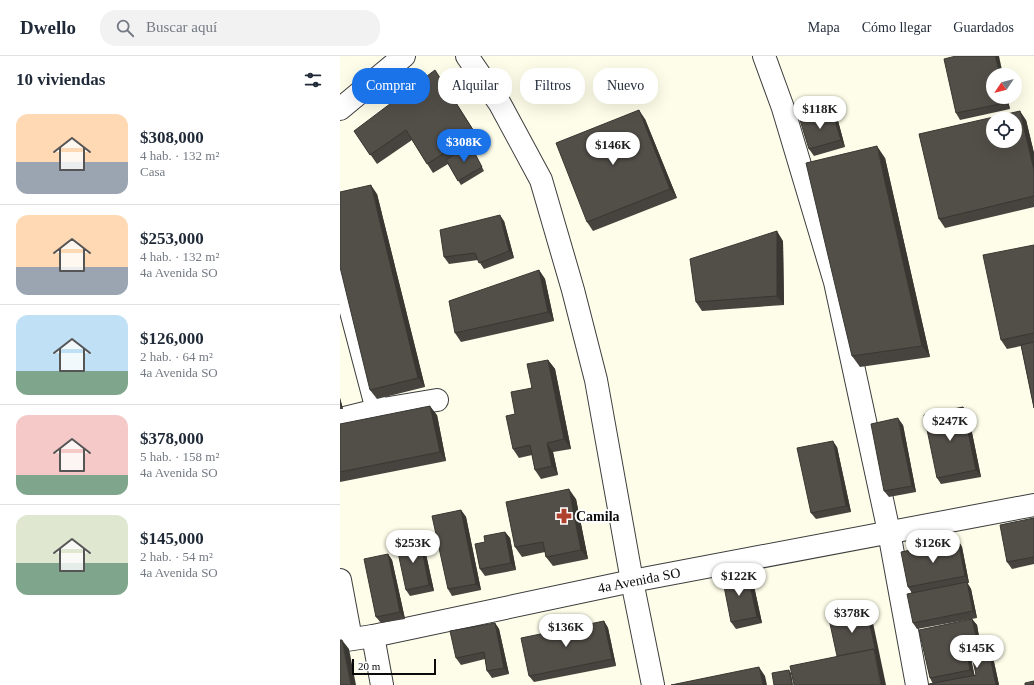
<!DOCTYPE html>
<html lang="es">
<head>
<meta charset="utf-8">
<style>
	body { margin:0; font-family:Georgia,serif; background:#f2f2f3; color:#1f2937; height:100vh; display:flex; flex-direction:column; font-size:15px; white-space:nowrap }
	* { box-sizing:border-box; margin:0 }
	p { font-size:13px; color:#747a83 }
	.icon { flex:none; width:22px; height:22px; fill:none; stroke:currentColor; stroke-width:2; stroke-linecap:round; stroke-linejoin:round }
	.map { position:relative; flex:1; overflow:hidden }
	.sheet { display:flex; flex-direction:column; background:#fff; width:340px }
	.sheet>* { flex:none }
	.guide { position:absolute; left:12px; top:12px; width:380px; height:36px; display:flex; gap:8px }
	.needle { width:26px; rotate:235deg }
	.tools { position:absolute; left:646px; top:12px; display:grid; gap:8px }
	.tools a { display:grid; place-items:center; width:36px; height:36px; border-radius:50%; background:#fff; box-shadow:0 4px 16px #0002; font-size:20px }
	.scale { position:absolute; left:12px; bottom:10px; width:84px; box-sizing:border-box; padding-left:4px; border:2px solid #0a0a0a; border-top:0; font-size:11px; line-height:14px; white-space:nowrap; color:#0a0a0a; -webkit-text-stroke:3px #fff; paint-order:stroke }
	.price { position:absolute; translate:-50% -34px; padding:0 9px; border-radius:14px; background:#fff; color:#222; font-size:13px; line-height:26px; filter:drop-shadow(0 1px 2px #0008) }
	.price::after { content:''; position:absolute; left:50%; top:24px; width:12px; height:9px; margin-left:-6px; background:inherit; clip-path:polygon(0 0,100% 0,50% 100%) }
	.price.on { background:#1a73e8; color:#fff }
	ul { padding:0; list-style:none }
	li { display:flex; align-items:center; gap:12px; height:100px; padding:0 16px }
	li+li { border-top:1px solid #e0e1e3 }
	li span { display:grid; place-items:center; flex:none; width:112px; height:80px; border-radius:12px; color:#555 }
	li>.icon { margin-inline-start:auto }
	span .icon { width:48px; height:48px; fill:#fffc; stroke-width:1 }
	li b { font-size:17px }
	h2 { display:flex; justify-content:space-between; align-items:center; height:48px; padding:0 16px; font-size:17px }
	.chip { padding:0 14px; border-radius:16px; background:#fff; box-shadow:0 4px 16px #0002; font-size:14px; line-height:36px }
	.chip.on { background:#1a73e8; color:#fff }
	header { display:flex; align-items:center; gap:24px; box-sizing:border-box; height:56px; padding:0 20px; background:#fff; border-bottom:1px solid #e0e1e3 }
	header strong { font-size:19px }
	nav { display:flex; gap:22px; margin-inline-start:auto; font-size:14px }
	.search { width:280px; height:36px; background:#f2f2f3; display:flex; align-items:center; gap:10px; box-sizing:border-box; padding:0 14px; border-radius:16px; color:#747a83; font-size:15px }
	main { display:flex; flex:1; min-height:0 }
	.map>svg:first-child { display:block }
</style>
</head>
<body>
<header>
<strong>Dwello</strong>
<div class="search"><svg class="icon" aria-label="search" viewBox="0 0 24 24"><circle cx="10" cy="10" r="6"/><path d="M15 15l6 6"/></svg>Buscar aquí</div>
<nav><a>Mapa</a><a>Cómo llegar</a><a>Guardados</a></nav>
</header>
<main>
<section class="sheet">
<h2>10 viviendas<svg class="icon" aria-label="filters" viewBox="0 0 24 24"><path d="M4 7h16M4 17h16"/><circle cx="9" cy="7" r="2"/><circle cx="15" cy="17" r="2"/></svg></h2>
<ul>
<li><span style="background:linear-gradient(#ffd9b3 60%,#9aa5b1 0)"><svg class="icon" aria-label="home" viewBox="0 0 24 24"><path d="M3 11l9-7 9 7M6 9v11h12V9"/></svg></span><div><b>$308,000</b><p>4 hab. · 132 m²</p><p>Casa</p></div></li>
<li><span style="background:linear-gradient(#ffd9b3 65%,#9aa5b1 0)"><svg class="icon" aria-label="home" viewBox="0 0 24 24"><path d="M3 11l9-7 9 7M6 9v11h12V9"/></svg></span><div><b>$253,000</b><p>4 hab. · 132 m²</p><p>4a Avenida SO</p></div></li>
<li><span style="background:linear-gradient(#bfe0f5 70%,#7fa58c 0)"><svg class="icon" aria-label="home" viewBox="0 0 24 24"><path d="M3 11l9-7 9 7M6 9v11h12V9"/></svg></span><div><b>$126,000</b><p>2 hab. · 64 m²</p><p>4a Avenida SO</p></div></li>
<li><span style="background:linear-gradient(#f6c9c9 75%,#7fa58c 0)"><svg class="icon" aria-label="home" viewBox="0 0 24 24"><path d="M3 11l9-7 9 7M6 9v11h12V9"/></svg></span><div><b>$378,000</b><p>5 hab. · 158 m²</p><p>4a Avenida SO</p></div></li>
<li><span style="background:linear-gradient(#dfe7d0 60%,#7fa58c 0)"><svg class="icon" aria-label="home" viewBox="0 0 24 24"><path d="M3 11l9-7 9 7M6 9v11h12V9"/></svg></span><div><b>$145,000</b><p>2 hab. · 54 m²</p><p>4a Avenida SO</p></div></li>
</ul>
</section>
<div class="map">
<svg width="694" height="629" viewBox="0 0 694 629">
	<rect width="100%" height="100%" fill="#fdfde9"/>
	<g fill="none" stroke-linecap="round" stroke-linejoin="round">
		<defs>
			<g id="minor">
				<polyline points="127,0 160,48 201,124 233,234 256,324 292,525 313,629"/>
				<polyline points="424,0 443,52 495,226 549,476 577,629"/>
				<polyline points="0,53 64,0"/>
				<polyline points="0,214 37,354"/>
				<polyline points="0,363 37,354 97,344"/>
				<polyline points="0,524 11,583"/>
				<polyline points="33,580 42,629"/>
				<polyline points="0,585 33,580 292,525 694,449"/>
			</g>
		</defs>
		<use href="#minor" stroke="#3d3d3d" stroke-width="24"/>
		<use href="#minor" stroke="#fff" stroke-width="22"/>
	</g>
	<g fill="#47433e" fill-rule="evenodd">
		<polygon points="101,23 141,86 132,92 144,115 121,129 108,108 93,117 72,84 37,108 14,75"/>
		<polygon points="653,41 667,41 670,53 620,64 616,57"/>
		<polygon points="497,61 505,91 474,100 469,93"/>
		<polygon points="305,63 337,142 253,175 247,166"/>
		<polygon points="686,64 694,97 694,151 605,172 599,163"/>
		<polygon points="545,102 590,301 520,311 512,300"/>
		<polygon points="37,138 85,331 37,343 30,334"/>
		<polygon points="164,165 174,202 144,213 138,204 109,208 104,201"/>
		<polygon points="443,185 444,249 362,255 356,246"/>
		<polygon points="694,189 694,352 681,290 667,293 661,284"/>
		<polygon points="199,214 205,223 214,265 121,286 115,277"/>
		<polygon points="208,304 215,313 231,393 213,396 218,419 201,423 195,414 192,399 179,402 173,393 175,358"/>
		<polygon points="0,342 3,353 0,353"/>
		<polygon points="623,351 628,357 641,421 601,428 597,422"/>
		<polygon points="97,359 106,405 0,426 0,368"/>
		<polygon points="563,369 576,436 549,441 544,435"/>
		<polygon points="497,391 511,456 476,463 471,457"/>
		<polygon points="236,443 248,503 213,510 206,501 205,496 182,501 175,491"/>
		<polygon points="121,454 126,461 141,534 112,540 108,533"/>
		<polygon points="694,462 694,508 672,513 667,506"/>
		<polygon points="165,476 170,482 176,514 145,520 140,513"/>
		<polygon points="618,484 622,491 629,527 627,527 631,533 637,562 577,573 573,567 572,537 568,531"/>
		<polygon points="84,489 94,535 70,540 66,534"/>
		<polygon points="48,498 52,504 65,563 41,567 36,561"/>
		<polygon points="407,515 412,521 422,567 396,573 391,566"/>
		<path d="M632,563L637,569L640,587L651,592L659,629L593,628L590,622ZM629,593H631L636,619H634Z"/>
		<polygon points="264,565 268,572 276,610 194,626 189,620"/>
		<polygon points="155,567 159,573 169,618 152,622 147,615 145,603 121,609 116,602"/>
	</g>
	<g fill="#393732">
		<polygon points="655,0 659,0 663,19 660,19"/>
		<polygon points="95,14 101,23 141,86 135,77"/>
		<polygon points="664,41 667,41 670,53 665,47"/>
		<polygon points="299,54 305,63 337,142 330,133"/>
		<polygon points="492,55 497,61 505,91 501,84"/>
		<polygon points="680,55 686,64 694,97 694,114"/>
		<polygon points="537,90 545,102 590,301 582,290"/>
		<polygon points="31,129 37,138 85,331 78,322"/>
		<polygon points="160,159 164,165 174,202 169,195"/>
		<polygon points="437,175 443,185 444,249 437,240"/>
		<polygon points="199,214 205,223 214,265 208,256"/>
		<polygon points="208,304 215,313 231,393 224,383"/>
		<polygon points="0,342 3,353 0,349"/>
		<polygon points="90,350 97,359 106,405 100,396"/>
		<polygon points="623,351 628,357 641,421 636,414"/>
		<polygon points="558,362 563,369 576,436 572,430"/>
		<polygon points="493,385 497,391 511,456 506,450"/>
		<polygon points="207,387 213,396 218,419 212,410"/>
		<polygon points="229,433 236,443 248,503 241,494"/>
		<polygon points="121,454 126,461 141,534 136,528"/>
		<polygon points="165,476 170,482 176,514 171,507"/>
		<polygon points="80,483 84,489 94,535 89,529"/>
		<polygon points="618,484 622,491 629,527 625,520"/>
		<polygon points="48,498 52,504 65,563 60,556"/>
		<polygon points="407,515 412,521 422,567 417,561"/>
		<polygon points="627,526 631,533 637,562 633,555"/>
		<polygon points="527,556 532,562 546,629 541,629 534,593"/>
		<polygon points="632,563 637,569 641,591 637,584"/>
		<polygon points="264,565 268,572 276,610 272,603"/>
		<polygon points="155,567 159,573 169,618 164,612"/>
		<polygon points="2,584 9,593 16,629 11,629"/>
		<polygon points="647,586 651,592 659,629 656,629"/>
		<polygon points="625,587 629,593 635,621 630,614"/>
		<polygon points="419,611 425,620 427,629 423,629"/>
		<polygon points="449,614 451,617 453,629 452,629"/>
	</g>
	<g fill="#524e48" stroke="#393732" fill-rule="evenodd">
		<polygon points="616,0 655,0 660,19 653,19 653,41 664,41 665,47 616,57 604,3"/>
		<polygon points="95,14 135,77 87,108 66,74 30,99 14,75"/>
		<polygon points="299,54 330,133 247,166 216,87"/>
		<polygon points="492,55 501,84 469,93 460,64"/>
		<path d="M680,55L694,114V140L599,163L579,78ZM653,63H675V85H653Z"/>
		<polygon points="130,88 142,111 118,125 106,104"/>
		<polygon points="537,90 582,290 512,300 466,107"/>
		<polygon points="31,129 78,322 30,334 0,211 0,136"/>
		<polygon points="160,159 169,195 139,207 135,197 104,201 100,174"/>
		<polygon points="437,175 437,240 356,246 350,203"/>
		<polygon points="694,189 694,277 661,284 643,199"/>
		<polygon points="199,214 208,256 115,277 109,245"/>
		<polygon points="694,286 694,352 681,289"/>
		<polygon points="208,304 224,383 207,387 212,410 195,414 190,389 173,393 166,360 175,358 171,336 192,332 187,308"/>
		<polygon points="90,350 100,396 0,416 0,368"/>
		<polygon points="623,351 636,414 597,422 584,359"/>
		<polygon points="558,362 572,430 544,435 531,368"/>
		<polygon points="493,385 506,450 471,457 457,392"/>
		<polygon points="229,433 241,494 206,501 203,486 175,491 166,446"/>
		<polygon points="121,454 136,528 108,533 92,460"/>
		<polygon points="694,462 694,501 667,506 660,469"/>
		<polygon points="165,476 171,507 140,513 135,488 145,486 144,480"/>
		<polygon points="80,483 89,529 66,534 56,487"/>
		<polygon points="618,484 625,520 568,531 561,496"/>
		<polygon points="48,498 60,556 36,561 24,503"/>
		<polygon points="407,515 417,561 391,566 382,520"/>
		<polygon points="627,526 633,555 573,567 567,538"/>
		<polygon points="527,556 536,596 534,593 497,600 489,563"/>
		<polygon points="632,563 637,584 625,587 630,614 590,622 579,574"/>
		<polygon points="264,565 272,603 189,620 181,582"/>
		<polygon points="155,567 164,612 147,615 144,596 116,602 110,575"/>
		<polygon points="0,584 2,584 11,629 0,629"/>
		<polygon points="647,586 656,629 589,629 589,628 636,619 630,589"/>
		<polygon points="534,593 541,629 454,629 450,610"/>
		<polygon points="419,611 423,629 331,629"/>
		<polygon points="449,614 452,629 434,629 432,617"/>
		<polygon points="694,625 694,629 685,629 685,627"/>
	</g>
	<defs>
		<symbol id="pharmacy-bare" viewBox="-9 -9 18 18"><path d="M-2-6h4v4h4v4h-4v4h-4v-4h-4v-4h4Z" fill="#af422e" stroke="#fff" stroke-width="2.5" paint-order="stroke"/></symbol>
	</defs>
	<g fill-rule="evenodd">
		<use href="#pharmacy-bare" x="213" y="449" width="22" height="22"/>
	</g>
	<g text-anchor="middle" stroke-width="4" stroke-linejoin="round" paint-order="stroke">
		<g font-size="14" font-weight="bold" fill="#0a0a0a" stroke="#fff" text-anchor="start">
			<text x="236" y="465">Camila</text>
		</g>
		<g font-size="14" fill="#0a0a0a" stroke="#fff">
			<text transform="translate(299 524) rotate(-11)" y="5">4a Avenida SO</text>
		</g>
	</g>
</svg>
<div class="tools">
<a><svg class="needle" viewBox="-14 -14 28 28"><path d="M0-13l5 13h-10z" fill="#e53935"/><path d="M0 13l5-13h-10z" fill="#747a83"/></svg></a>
<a><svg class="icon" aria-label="locate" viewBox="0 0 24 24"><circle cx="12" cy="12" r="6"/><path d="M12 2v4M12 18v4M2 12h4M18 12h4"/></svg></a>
</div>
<div class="scale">20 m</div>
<b class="price" style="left:480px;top:74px">$118K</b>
<b class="price on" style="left:124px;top:107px">$308K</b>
<b class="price" style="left:273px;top:110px">$146K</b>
<b class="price" style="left:610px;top:386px">$247K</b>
<b class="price" style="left:73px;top:508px">$253K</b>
<b class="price" style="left:593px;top:508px">$126K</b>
<b class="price" style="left:399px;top:541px">$122K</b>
<b class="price" style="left:512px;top:578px">$378K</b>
<b class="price" style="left:226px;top:592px">$136K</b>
<b class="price" style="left:637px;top:613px">$145K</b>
<div class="guide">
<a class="chip on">Comprar</a>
<a class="chip">Alquilar</a>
<a class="chip">Filtros</a>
<a class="chip">Nuevo</a>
</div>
</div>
</main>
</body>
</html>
